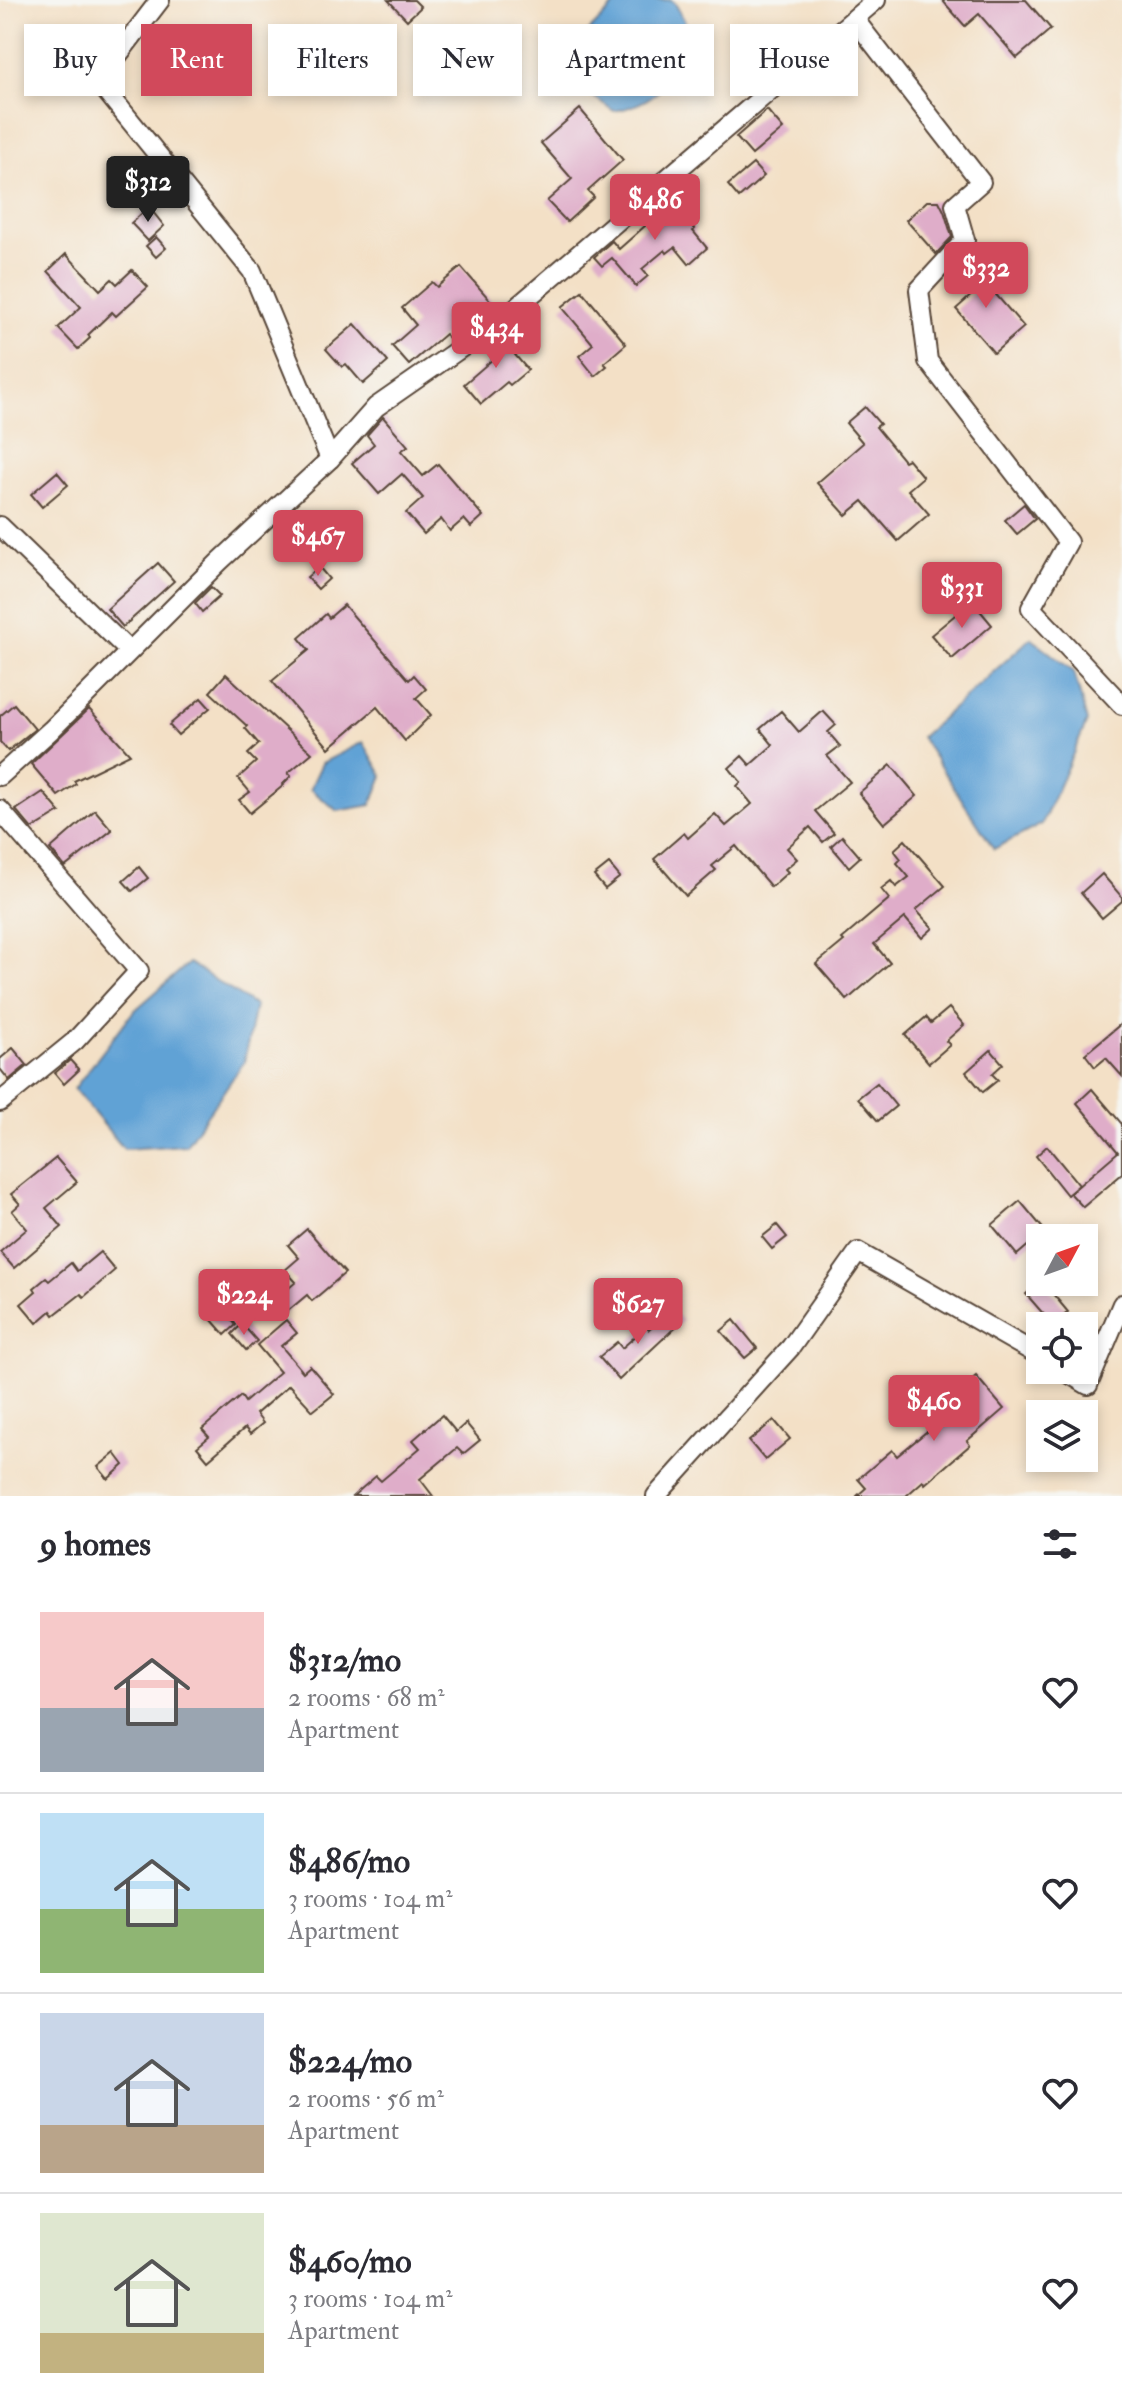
<!DOCTYPE html>
<html lang="en">
<head>
<meta charset="utf-8">
<style>
	body { margin:0; font-family:"IM FELL Double Pica",serif; background:#f2f2f3; color:#2b2b33; height:100vh; display:flex; flex-direction:column; font-size:30px; white-space:nowrap }
	* { box-sizing:border-box; margin:0 }
	p { font-size:26px; color:#7c7c81 }
	.icon { flex:none; width:44px; height:44px; fill:none; stroke:currentColor; stroke-width:2; stroke-linecap:round; stroke-linejoin:round }
	.map { position:relative; height:1496px; overflow:hidden }
	.sheet { display:flex; flex-direction:column; background:#fff; flex:1 }
	.sheet>* { flex:none }
	.guide { position:absolute; left:24px; top:24px; width:1074px; height:72px; display:flex; gap:16px }
	.needle { width:52px; rotate:49deg }
	.controls { position:absolute; left:1026px; top:1224px; display:grid; gap:16px }
	.controls a { display:grid; place-items:center; width:72px; height:72px; border-radius:0px; background:#fff; box-shadow:0 4px 12px #0003; font-size:40px }
	.price { position:absolute; translate:-50% -68px; padding:0 18px; border-radius:8px; background:#d1495b; color:#fff; font-size:26px; line-height:52px; filter:drop-shadow(0 2px 4px #0008) }
	.price::after { content:''; position:absolute; left:50%; top:48px; width:24px; height:18px; margin-left:-12px; background:inherit; clip-path:polygon(0 0,100% 0,50% 100%) }
	.price.selected { background:#222; color:#fff }
	ul { padding:0; list-style:none }
	li { display:flex; align-items:center; gap:24px; height:200px; padding:0 40px }
	li+li { border-top:2px solid #e1e1e2 }
	li span { display:grid; place-items:center; flex:none; width:224px; height:160px; border-radius:0px; color:#555 }
	li>.icon { margin-inline-start:auto }
	span .icon { width:96px; height:96px; fill:#fffc; stroke-width:1 }
	li b { font-size:34px }
	h2 { display:flex; justify-content:space-between; align-items:center; height:96px; padding:0 40px; font-size:34px }
	.chip { padding:0 28px; border-radius:0px; background:#fff; box-shadow:0 4px 12px #0003; font-size:28px; line-height:72px }
	.chip.selected { background:#d1495b; color:#fff }
	.map>svg:first-child { display:block }
</style>
</head>
<body>
<div class="map">
<svg width="1122" height="1496" viewBox="0 0 1122 1496">
	<rect width="100%" height="100%" fill="#f6f6f2"/>
	<filter id="ink" filterUnits="userSpaceOnUse"><feTurbulence type="fractalNoise" baseFrequency=".0125" numOctaves="2"/><feDisplacementMap in="SourceGraphic" scale="16" xChannelSelector="R" yChannelSelector="G"/><feConvolveMatrix kernelMatrix="1 2 1 2 8 2 1 2 1" color-interpolation-filters="sRGB"/></filter>
	<filter id="wash" filterUnits="userSpaceOnUse"><feTurbulence type="fractalNoise" baseFrequency=".006" numOctaves="4" result="noise"/><feDisplacementMap in="SourceGraphic" scale="32" xChannelSelector="R" yChannelSelector="G"/><feGaussianBlur stdDeviation="1.8" result="paint"/><feColorMatrix in="noise" values="0 0 0 0 0 0 0 0 0 0 0 0 0 0 0 0 0 1.4 0 .05"/><feComposite in="paint" operator="in"/></filter>
	<g filter="url(#wash)">
		<rect width="100%" height="100%" fill="#f3e0c6"/>
		<g fill="#61a2d5" stroke="#4e667a" stroke-width="2">
			<path d="M626,0H671L675,3L697,45C674,78 656,104 614,111L581,88L573,62L578,42L618,2Z"/>
			<polygon points="1031,638 1074,672 1087,722 1042,824 994,849 921,737"/>
			<polygon points="363,742 383,776 371,805 338,811 310,789 322,763"/>
			<polygon points="189,963 255,1006 244,1062 186,1145 124,1149 74,1089 133,1012"/>
		</g>
		<g id="blocks">
			<g fill="#dfadc9">
				<polygon points="388,0 414,0 421,7 407,20"/>
				<polygon points="942,0 1026,0 1051,29 1017,58 979,14 965,26"/>
				<polygon points="580,109 623,160 588,191 594,197 567,222 547,201 572,179 541,143"/>
				<polygon points="767,110 783,129 752,155 736,137"/>
				<polygon points="753,164 764,176 739,198 728,185"/>
				<polygon points="665,196 695,229 693,231 707,248 689,264 675,247 667,253 665,250 642,269 648,276 636,286 612,258 602,266 594,257 612,241 619,249 654,218 648,211"/>
				<polygon points="927,201 939,201 944,211 952,237 936,254 906,220"/>
				<polygon points="149,207 164,226 148,241 131,223"/>
				<polygon points="156,237 166,248 156,257 146,246"/>
				<polygon points="66,254 100,290 112,279 117,284 132,270 148,287 116,316 112,312 88,335 90,338 78,349 58,328 81,307 48,271"/>
				<polygon points="967,256 981,272 978,274 1024,327 994,353 956,309 974,293 954,270"/>
				<polygon points="461,267 497,308 451,340 445,334 409,365 392,346 416,325 402,308 432,282 437,287"/>
				<polygon points="582,291 626,344 604,363 607,366 595,376 579,356 593,344 562,307"/>
				<polygon points="355,324 388,362 363,384 346,364 342,367 326,349"/>
				<polygon points="502,334 518,353 515,355 528,370 510,385 507,382 481,404 464,384 493,359 483,347"/>
				<polygon points="865,407 880,424 876,427 904,461 908,459 923,477 908,490 929,514 898,541 863,501 846,515 817,483 863,443 846,423"/>
				<polygon points="383,417 408,446 401,451 423,476 438,464 483,516 471,527 464,519 450,531 441,519 424,534 406,513 423,498 402,474 379,494 352,463 374,444 367,435"/>
				<polygon points="57,472 68,485 42,507 31,494"/>
				<polygon points="1024,504 1035,519 1017,534 1005,520"/>
				<polygon points="158,563 174,581 123,627 107,609"/>
				<polygon points="319,567 329,579 318,589 307,577"/>
				<polygon points="211,587 220,596 202,612 195,603"/>
				<polygon points="972,601 992,625 952,659 931,635"/>
				<polygon points="344,605 409,680 414,675 426,689 416,698 431,715 405,741 377,707 329,748 272,681 309,650 299,638 326,614 329,618"/>
				<polygon points="226,674 312,753 288,773 291,776 283,784 284,785 250,813 239,800 250,792 238,778 256,762 248,754 259,744 245,728 247,726 210,692"/>
				<polygon points="201,698 210,708 178,735 169,725"/>
				<polygon points="14,704 35,729 8,751 0,742 0,716"/>
				<polygon points="89,709 130,754 74,781 76,784 58,796 31,764"/>
				<polygon points="781,711 799,732 823,711 836,725 828,732 840,746 827,756 850,782 815,811 834,833 823,842 810,827 787,848 797,859 785,869 788,872 771,887 736,846 712,866 716,870 686,896 654,859 684,833 688,838 715,814 726,826 752,804 737,786 741,782 729,768 742,756 750,765 773,745 760,729"/>
				<polygon points="891,765 917,796 884,824 859,793"/>
				<polygon points="43,792 60,812 32,829 16,810"/>
				<polygon points="95,810 112,830 65,867 50,849"/>
				<polygon points="842,836 860,857 849,867 831,846"/>
				<polygon points="905,840 945,886 916,910 933,928 922,938 905,918 874,944 890,963 847,1000 816,964 844,941 842,939 889,899 881,889 891,881 896,887 909,877 897,863 901,859 894,850"/>
				<polygon points="609,864 620,877 605,889 594,876"/>
				<polygon points="139,867 148,878 132,891 123,881"/>
				<polygon points="1102,874 1122,897 1122,901 1102,918 1081,893"/>
				<polygon points="949,1008 964,1025 946,1041 950,1045 929,1063 905,1035 926,1017 931,1023"/>
				<polygon points="1122,1023 1122,1076 1106,1058 1095,1067 1085,1054"/>
				<polygon points="13,1048 27,1065 9,1080 0,1069 0,1059"/>
				<polygon points="991,1050 1003,1064 992,1074 998,1080 983,1092 966,1072"/>
				<polygon points="70,1060 79,1070 64,1084 55,1073"/>
				<polygon points="877,1083 896,1106 878,1121 858,1098"/>
				<polygon points="1092,1089 1122,1124 1122,1174 1083,1207 1070,1193 1118,1152 1077,1103"/>
				<polygon points="1047,1146 1079,1185 1067,1195 1036,1156"/>
				<polygon points="56,1158 77,1182 46,1208 62,1227 14,1268 0,1252 27,1229 12,1211 20,1204 11,1194"/>
				<polygon points="1020,1201 1045,1231 1017,1255 992,1225"/>
				<polygon points="777,1225 787,1237 772,1249 762,1237"/>
				<polygon points="307,1229 345,1273 312,1301 307,1295 283,1315 272,1302 296,1282 285,1270 299,1258 288,1245"/>
				<polygon points="100,1252 115,1270 84,1297 81,1294 54,1315 51,1311 37,1323 21,1304 36,1291 34,1288 46,1278 49,1281 71,1263 77,1271"/>
				<polygon points="1040,1282 1043,1282 1068,1312 1053,1325 1026,1294"/>
				<polygon points="223,1309 236,1325 225,1335 211,1319"/>
				<polygon points="672,1310 682,1321 619,1380 599,1357 617,1342 622,1348 646,1327 649,1330"/>
				<polygon points="286,1320 297,1333 281,1346 303,1372 310,1366 334,1394 313,1411 289,1385 256,1414 263,1423 250,1434 245,1428 208,1460 197,1447 209,1437 202,1429 241,1396 245,1402 280,1372 257,1345"/>
				<polygon points="734,1320 757,1348 745,1358 721,1331"/>
				<polygon points="242,1324 257,1341 246,1350 232,1334"/>
				<polygon points="976,1376 1004,1409 967,1441 970,1445 925,1484 923,1481 906,1496 857,1496 866,1488 858,1479 892,1450 897,1456 932,1427 924,1417 935,1407 937,1409"/>
				<polygon points="442,1415 456,1432 466,1423 480,1440 463,1454 457,1448 420,1479 433,1496 353,1496 376,1476 381,1481 420,1448 413,1440"/>
				<polygon points="774,1420 790,1439 765,1460 749,1441"/>
				<polygon points="115,1453 124,1465 108,1479 98,1467"/>
			</g>
		</g>
	</g>
	<g filter="url(#ink)">
		<use href="#blocks" fill-opacity="0" stroke="#574537" stroke-width="2"/>
		<g fill="none" stroke-linecap="round" stroke-linejoin="round">
			<defs>
				<g id="minor">
					<polyline points="160,0 98,81 252,271 330,459"/>
					<polyline points="855,20 981,182 955,205 965,240 919,290 928,361 1068,542 1031,608 1122,705"/>
					<polyline points="0,526 129,651"/>
					<polyline points="0,776 51,730 219,562 330,459 376,407 504,318 876,0"/>
					<polyline points="0,810 139,971 75,1041 0,1102"/>
					<polyline points="1063,1370 1088,1385 1122,1304"/>
					<polyline points="656,1496 791,1347 858,1252 1040,1356"/>
				</g>
			</defs>
			<use href="#minor" stroke="#574537" stroke-width="22"/>
			<use href="#minor" stroke="#fff" stroke-width="18"/>
		</g>
	</g>
</svg>
<div class="controls">
<a><svg class="needle" viewBox="-14 -14 28 28"><path d="M0-13l5 13h-10z" fill="#e53935"/><path d="M0 13l5-13h-10z" fill="#7c7c81"/></svg></a>
<a><svg class="icon" aria-label="locate" viewBox="0 0 24 24"><circle cx="12" cy="12" r="6"/><path d="M12 2v4M12 18v4M2 12h4M18 12h4"/></svg></a>
<a><svg class="icon" aria-label="layers" viewBox="0 0 24 24"><path d="M12 4l9 5-9 5-9-5zM3 14l9 5 9-5"/></svg></a>
</div>
<b class="price selected" style="left:148px;top:224px">$312</b>
<b class="price" style="left:655px;top:242px">$486</b>
<b class="price" style="left:986px;top:310px">$332</b>
<b class="price" style="left:496px;top:370px">$434</b>
<b class="price" style="left:318px;top:578px">$467</b>
<b class="price" style="left:962px;top:630px">$331</b>
<b class="price" style="left:244px;top:1337px">$224</b>
<b class="price" style="left:638px;top:1346px">$627</b>
<b class="price" style="left:934px;top:1443px">$460</b>
<div class="guide">
<a class="chip">Buy</a>
<a class="chip selected">Rent</a>
<a class="chip">Filters</a>
<a class="chip">New</a>
<a class="chip">Apartment</a>
<a class="chip">House</a>
</div>
</div>
<section class="sheet">
<h2>9 homes<svg class="icon" aria-label="filters" viewBox="0 0 24 24"><path d="M4 7h16M4 17h16"/><circle cx="9" cy="7" r="2"/><circle cx="15" cy="17" r="2"/></svg></h2>
<ul>
<li><span style="background:linear-gradient(#f6c9c9 60%,#9aa5b1 0)"><svg class="icon" aria-label="home" viewBox="0 0 24 24"><path d="M3 11l9-7 9 7M6 9v11h12V9"/></svg></span><div><b>$312/mo</b><p>2 rooms · 68 m²</p><p>Apartment</p></div><svg class="icon" aria-label="heart" viewBox="0 0 24 24"><path d="M12 20l-8-8c-3-5 5-10 8-4 3-6 11-1 8 4z"/></svg></li>
<li><span style="background:linear-gradient(#bfe0f5 60%,#8fb573 0)"><svg class="icon" aria-label="home" viewBox="0 0 24 24"><path d="M3 11l9-7 9 7M6 9v11h12V9"/></svg></span><div><b>$486/mo</b><p>3 rooms · 104 m²</p><p>Apartment</p></div><svg class="icon" aria-label="heart" viewBox="0 0 24 24"><path d="M12 20l-8-8c-3-5 5-10 8-4 3-6 11-1 8 4z"/></svg></li>
<li><span style="background:linear-gradient(#c9d6e8 70%,#b9a48a 0)"><svg class="icon" aria-label="home" viewBox="0 0 24 24"><path d="M3 11l9-7 9 7M6 9v11h12V9"/></svg></span><div><b>$224/mo</b><p>2 rooms · 56 m²</p><p>Apartment</p></div><svg class="icon" aria-label="heart" viewBox="0 0 24 24"><path d="M12 20l-8-8c-3-5 5-10 8-4 3-6 11-1 8 4z"/></svg></li>
<li><span style="background:linear-gradient(#dfe7d0 75%,#c2b280 0)"><svg class="icon" aria-label="home" viewBox="0 0 24 24"><path d="M3 11l9-7 9 7M6 9v11h12V9"/></svg></span><div><b>$460/mo</b><p>3 rooms · 104 m²</p><p>Apartment</p></div><svg class="icon" aria-label="heart" viewBox="0 0 24 24"><path d="M12 20l-8-8c-3-5 5-10 8-4 3-6 11-1 8 4z"/></svg></li>
</ul>
</section>
</body>
</html>
